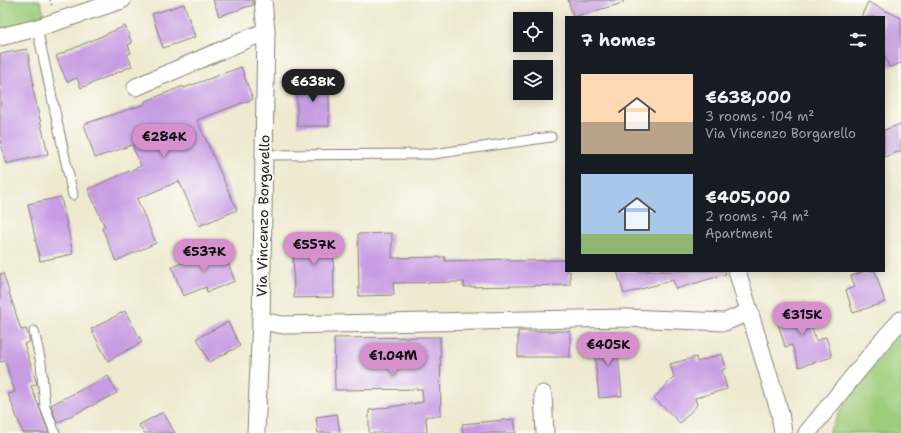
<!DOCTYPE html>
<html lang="en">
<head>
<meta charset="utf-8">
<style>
	body { margin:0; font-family:"Shantell Sans",sans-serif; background:#20242c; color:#f1f3f6; height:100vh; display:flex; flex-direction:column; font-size:15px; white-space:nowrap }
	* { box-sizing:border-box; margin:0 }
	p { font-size:13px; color:#9ea1a6 }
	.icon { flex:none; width:22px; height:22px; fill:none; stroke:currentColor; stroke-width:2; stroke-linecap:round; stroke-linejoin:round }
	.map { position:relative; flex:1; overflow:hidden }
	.drawer { position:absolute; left:565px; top:16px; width:320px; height:256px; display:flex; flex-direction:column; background:#171b24; border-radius:0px; box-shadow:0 2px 10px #0003 }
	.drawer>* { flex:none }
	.fabs { position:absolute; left:513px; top:12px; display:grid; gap:8px }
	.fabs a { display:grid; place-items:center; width:40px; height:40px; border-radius:0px; background:#171b24; box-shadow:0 2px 10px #0003; font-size:20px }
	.price { position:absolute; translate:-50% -34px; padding:0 9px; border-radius:14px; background:#d690ce; color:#111; font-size:13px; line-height:26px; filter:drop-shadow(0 1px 2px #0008) }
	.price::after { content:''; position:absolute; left:50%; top:24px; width:12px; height:9px; margin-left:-6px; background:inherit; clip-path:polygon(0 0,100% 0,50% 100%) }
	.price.active { background:#222; color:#fff }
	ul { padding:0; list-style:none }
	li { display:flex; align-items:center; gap:12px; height:100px; padding:0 16px }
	li span { display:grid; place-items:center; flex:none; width:112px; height:80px; border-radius:0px; color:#555 }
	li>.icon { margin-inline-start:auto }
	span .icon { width:48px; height:48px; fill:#fffc; stroke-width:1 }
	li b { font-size:17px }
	h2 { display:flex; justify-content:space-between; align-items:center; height:48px; padding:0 16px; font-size:17px }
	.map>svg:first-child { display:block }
</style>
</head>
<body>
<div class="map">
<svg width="901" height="433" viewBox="0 0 901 433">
	<rect width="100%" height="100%" fill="#fdfcf7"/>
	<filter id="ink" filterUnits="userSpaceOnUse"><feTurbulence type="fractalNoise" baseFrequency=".025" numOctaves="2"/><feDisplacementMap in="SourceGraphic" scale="8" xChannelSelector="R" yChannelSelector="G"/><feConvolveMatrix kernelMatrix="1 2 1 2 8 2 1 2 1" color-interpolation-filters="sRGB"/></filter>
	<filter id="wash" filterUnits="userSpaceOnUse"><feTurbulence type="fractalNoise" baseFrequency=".012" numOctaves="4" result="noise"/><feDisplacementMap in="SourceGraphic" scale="16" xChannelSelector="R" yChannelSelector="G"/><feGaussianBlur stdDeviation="0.9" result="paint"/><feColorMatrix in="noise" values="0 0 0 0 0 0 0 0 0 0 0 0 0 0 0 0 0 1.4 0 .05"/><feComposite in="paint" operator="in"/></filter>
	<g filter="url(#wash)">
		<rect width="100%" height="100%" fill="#eee9cf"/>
		<g fill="#9dcc7a" stroke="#5c744b">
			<polygon points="0,0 40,0 44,14 39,20 0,30"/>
			<polygon points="901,332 901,433 828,433 860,379"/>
		</g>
		<g id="blocks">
			<g fill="#c79ce3">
				<polygon points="213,0 253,0 253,5 219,16"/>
				<polygon points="568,0 623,0 623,3 573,17"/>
				<polygon points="868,2 901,18 901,63 889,67 884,54 884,17 861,17"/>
				<polygon points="184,4 195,37 163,48 152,14"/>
				<polygon points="125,26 132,43 128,45 131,53 127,54 132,66 81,88 77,78 67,82 56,56"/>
				<polygon points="27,49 34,85 32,85 48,154 6,164 0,140 0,54"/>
				<polygon points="241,67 253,99 197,120 237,210 199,226 179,181 137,199 156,243 116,261 102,228 105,227 88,189 141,166 132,145 95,158 84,124 145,104 144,102 183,86 184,88"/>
				<polygon points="297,79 329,80 329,126 297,126"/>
				<polygon points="901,124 901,151 884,157 884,130"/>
				<polygon points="61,197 73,254 40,261 28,204"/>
				<polygon points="392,233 392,258 445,257 445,261 510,259 510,261 566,260 566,271 570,271 570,285 464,287 464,282 393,283 394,295 359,296 358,234"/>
				<polygon points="333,235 334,297 294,298 293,236"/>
				<polygon points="222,247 235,281 207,292 206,287 183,296 172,267"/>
				<polygon points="617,271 725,271 726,274 676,289 673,280 624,294"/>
				<polygon points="866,271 875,271 885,302 853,313 846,290 855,287 851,276"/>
				<polygon points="3,273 21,330 26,329 30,342 24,344 37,384 31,386 49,433 23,433 8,394 15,392 5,361 0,362 0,274"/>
				<polygon points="805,304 816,341 826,337 832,357 799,367 792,345 785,347 775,313"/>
				<polygon points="125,311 142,342 108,361 91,329"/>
				<polygon points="228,322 240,346 209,362 197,338"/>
				<rect x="518" y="331" width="52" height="26"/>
				<polygon points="616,334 622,396 599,398 593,337"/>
				<polygon points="440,337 441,416 426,416 427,433 369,433 369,410 423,402 422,389 335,390 334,338"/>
				<polygon points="722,354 726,368 722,370 727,389 695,398 697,405 680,423 654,398 674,377 670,364 696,357 697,362"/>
				<polygon points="108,376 117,393 57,423 51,405"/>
				<polygon points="163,412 175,433 144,433 139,425"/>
				<polygon points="337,414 340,433 318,433 316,417"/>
				<polygon points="514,419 516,433 463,433 462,424"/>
			</g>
		</g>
	</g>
	<g filter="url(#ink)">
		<use href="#blocks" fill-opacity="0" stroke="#858276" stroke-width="1"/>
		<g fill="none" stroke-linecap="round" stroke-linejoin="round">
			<defs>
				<g id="lane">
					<polyline points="37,28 73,195"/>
					<polyline points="264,155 433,154 551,137"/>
					<polyline points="34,331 41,363 45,407 55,433"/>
				</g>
				<g id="street">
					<polyline points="0,37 37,28 122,0"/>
					<polyline points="136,87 266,31"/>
					<polyline points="737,271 780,413 783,433"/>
					<polyline points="261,321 283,325 626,318 725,322 749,312"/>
					<polyline points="543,394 545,433"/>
					<polyline points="256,433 261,321 264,155 266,31 263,0"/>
					<polyline points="807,433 883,340 901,320"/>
				</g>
			</defs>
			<use href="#lane" stroke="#858276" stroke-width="11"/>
			<use href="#street" stroke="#858276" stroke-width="19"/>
			<polyline stroke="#858276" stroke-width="2.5" stroke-dasharray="1 3" stroke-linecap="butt" points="50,0 52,7"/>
			<use href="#lane" stroke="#fff" stroke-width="9"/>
			<use href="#street" stroke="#fff" stroke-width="17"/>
		</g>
	</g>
	<g text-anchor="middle" stroke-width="4" stroke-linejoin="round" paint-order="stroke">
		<g font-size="14" fill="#1c1c1c" stroke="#fdfcf7">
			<text transform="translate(263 216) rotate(-89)" y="5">Via Vincenzo Borgarello</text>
		</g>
	</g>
</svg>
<div class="fabs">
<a><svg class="icon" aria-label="locate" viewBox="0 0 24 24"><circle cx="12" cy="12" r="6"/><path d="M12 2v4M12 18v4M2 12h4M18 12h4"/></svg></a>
<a><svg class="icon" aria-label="layers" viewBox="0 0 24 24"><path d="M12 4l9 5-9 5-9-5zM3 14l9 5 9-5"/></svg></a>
</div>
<b class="price active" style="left:313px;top:103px">€638K</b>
<b class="price" style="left:164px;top:158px">€284K</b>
<b class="price" style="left:314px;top:266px">€557K</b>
<b class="price" style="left:204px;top:273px">€537K</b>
<b class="price" style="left:802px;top:336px">€315K</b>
<b class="price" style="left:608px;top:366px">€405K</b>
<b class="price" style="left:393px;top:377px">€1.04M</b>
<section class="drawer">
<h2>7 homes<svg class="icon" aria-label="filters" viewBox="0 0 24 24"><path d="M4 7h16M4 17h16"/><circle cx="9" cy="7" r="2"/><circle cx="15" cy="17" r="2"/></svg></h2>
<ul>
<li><span style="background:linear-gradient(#ffd9b3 60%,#b9a48a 0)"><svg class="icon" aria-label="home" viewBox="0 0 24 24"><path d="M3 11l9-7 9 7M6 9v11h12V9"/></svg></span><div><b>€638,000</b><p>3 rooms · 104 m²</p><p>Via Vincenzo Borgarello</p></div></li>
<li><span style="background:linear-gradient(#a9c7e8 75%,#8fb573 0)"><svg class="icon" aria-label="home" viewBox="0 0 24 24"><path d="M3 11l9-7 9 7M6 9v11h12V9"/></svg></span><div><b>€405,000</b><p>2 rooms · 74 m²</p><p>Apartment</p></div></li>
</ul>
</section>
</div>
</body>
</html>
